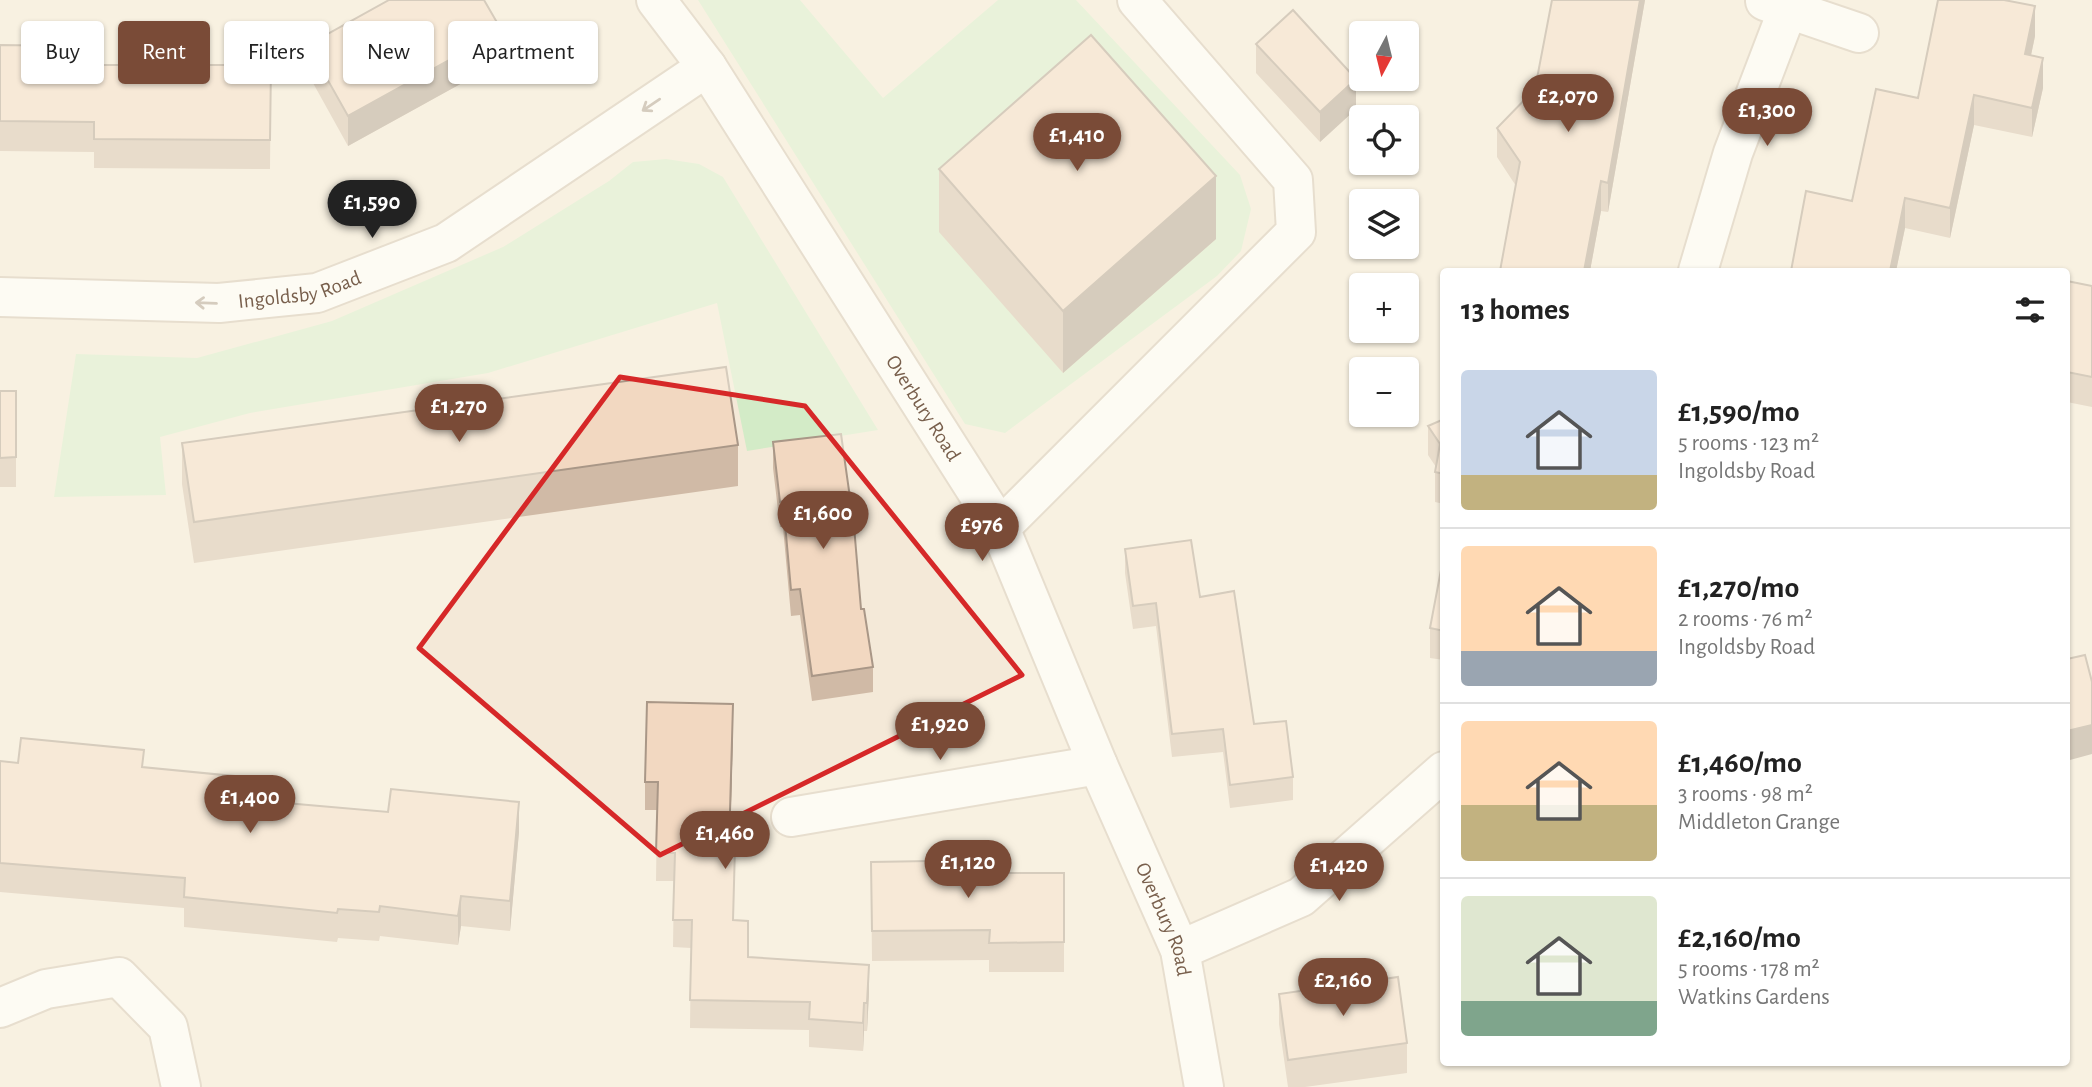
<!DOCTYPE html>
<html lang="en">
<head>
<meta charset="utf-8">
<style>
	body { margin:0; font-family:"Alegreya Sans",sans-serif; background:#f2f2f2; color:#222; height:100vh; display:flex; flex-direction:column; font-size:26px; white-space:nowrap }
	* { box-sizing:border-box; margin:0 }
	p { font-size:23px; color:#767676 }
	.icon { flex:none; width:38px; height:38px; fill:none; stroke:currentColor; stroke-width:2; stroke-linecap:round; stroke-linejoin:round }
	.map { position:relative; flex:1; overflow:hidden }
	.panel { position:absolute; left:1440px; top:268px; width:630px; height:798px; display:flex; flex-direction:column; background:#fff; border-radius:7px; box-shadow:0 2px 5px #0004 }
	.panel>* { flex:none }
	.hud { position:absolute; left:21px; top:21px; width:665px; height:63px; display:flex; gap:14px }
	.needle { width:46px; rotate:187deg }
	.controls { position:absolute; left:1349px; top:21px; display:grid; gap:14px }
	.controls a { display:grid; place-items:center; width:70px; height:70px; border-radius:7px; background:#fff; box-shadow:0 2px 5px #0004; font-size:35px }
	.price { position:absolute; translate:-50% -60px; padding:0 16px; border-radius:24px; background:#7a4b37; color:#fff; font-size:23px; line-height:46px; filter:drop-shadow(0 2px 4px #0008) }
	.price::after { content:''; position:absolute; left:50%; top:42px; width:21px; height:16px; margin-left:-10px; background:inherit; clip-path:polygon(0 0,100% 0,50% 100%) }
	.price.active { background:#222; color:#fff }
	ul { padding:0; list-style:none }
	li { display:flex; align-items:center; gap:21px; height:175px; padding:0 21px }
	li+li { border-top:2px solid #e0e0e0 }
	li span { display:grid; place-items:center; flex:none; width:196px; height:140px; border-radius:7px; color:#555 }
	li>.icon { margin-inline-start:auto }
	span .icon { width:84px; height:84px; fill:#fffc; stroke-width:1 }
	li b { font-size:30px }
	h2 { display:flex; justify-content:space-between; align-items:center; height:84px; padding:0 21px; font-size:30px }
	.chip { padding:0 24px; border-radius:7px; background:#fff; box-shadow:0 2px 5px #0004; font-size:24px; line-height:63px }
	.chip.active { background:#7a4b37; color:#fff }
	.map>svg:first-child { display:block }
</style>
</head>
<body>
<div class="map">
<svg width="2092" height="1087" viewBox="0 0 2092 1087">
	<rect width="100%" height="100%" fill="#fcf7e9"/>
	<path fill="#f4e9d8" fill-rule="evenodd" d="M0,0H2092V1087H0ZM1362,33H1407V79H1362ZM1362,117H1407V163H1362ZM1362,201H1407V247H1362ZM1444,271H2067V1062H1444ZM1362,285H1407V331H1362ZM1362,369H1407V415H1362Z"/>
	<g fill="#d3ebc7">
		<polygon points="698,0 800,0 883,98 998,0 1076,0 1240,175 1251,209 1241,251 1217,276 1005,433 965,424"/>
		<polygon points="666,159 699,164 723,177 878,430 747,451 717,303 488,373 250,413 160,437 166,495 54,497 76,354 197,358 332,321 503,247 609,181 633,162"/>
	</g>
	<g fill="none" stroke-linecap="round" stroke-linejoin="round">
		<defs>
			<g id="minor">
				<path id="s1" d="M656,0L707,67L1000,528L1098,765L1180,950L1204,1087"/>
				<polyline points="1765,1 1859,33"/>
				<polyline points="1698,271 1733,153 1788,9"/>
				<path id="s2" d="M0,297L219,303L317,293L446,243L707,67"/>
				<polyline points="1000,528 1296,232 1293,180 1137,0"/>
				<polyline points="791,817 1098,765"/>
				<polyline points="1180,950 1301,897 1444,771"/>
				<polyline points="0,1008 46,989 119,977 168,1027 181,1087"/>
			</g>
		</defs>
		<use href="#minor" stroke="#cfbfae" stroke-width="42"/>
		<use href="#minor" stroke="#fff" stroke-width="38"/>
	</g>
	<g fill="#d0baa6">
		<polygon points="1552,0 1645,0 1608,212 1601,211 1590,271 1500,271 1516,186 1497,157 1497,128 1535,89"/>
		<polygon points="2035,36 2031,55 2043,88 2032,137 1974,125 1950,238 1905,228 1896,271 1791,271 1852,201"/>
		<polygon points="1256,44 1356,109 1320,142 1256,73"/>
		<polygon points="0,45 73,65 271,65 270,169 94,168 94,152 0,151"/>
		<polygon points="308,45 502,61 348,146 308,74"/>
		<polygon points="939,169 1216,239 1063,373 939,232"/>
		<polygon points="2067,281 2092,286 2092,407 2067,402"/>
		<rect x="0" y="391" width="16" height="96"/>
		<polygon points="1444,419 1444,504 1435,502 1435,472 1436,467 1428,455 1428,426"/>
		<polygon points="773,442 861,609 873,667 873,692 812,701 800,615 791,616 783,527 780,527 773,468"/>
		<polygon points="182,443 738,445 738,486 194,563 182,484"/>
		<polygon points="1125,549 1200,597 1254,724 1293,777 1293,800 1230,808 1223,752 1172,757 1156,626 1133,629 1125,573"/>
		<polygon points="1444,554 1444,660 1430,658 1430,628"/>
		<polygon points="733,732 730,847 734,920 748,957 869,993 867,1031 864,1031 863,1051 809,1047 809,1030 690,1028 691,948 673,947 674,881 656,881 657,810 645,810 645,782"/>
		<polygon points="0,761 18,763 144,767 265,801 519,832 510,931 461,926 458,945 380,936 379,941 338,938 337,942 184,927 184,908 0,892"/>
		<polygon points="871,862 989,873 1064,873 1064,972 989,972 989,960 872,961"/>
		<polygon points="1279,994 1407,1043 1407,1073 1305,1087 1288,1087 1279,1024"/>
	</g>
	<g fill="#a99787">
		<polygon points="1640,0 1645,0 1608,212 1608,183"/>
		<polygon points="2035,6 2035,36 2025,84 2025,54"/>
		<polygon points="502,31 502,61 348,146 348,116"/>
		<polygon points="2043,58 2043,88 2032,137 2032,108"/>
		<polygon points="1356,79 1356,109 1320,142 1320,112"/>
		<polygon points="1974,95 1974,125 1950,238 1950,208"/>
		<polygon points="1216,176 1216,239 1063,373 1063,311"/>
		<polygon points="1601,181 1601,211 1590,271 1584,271"/>
		<polygon points="1905,198 1905,228 1896,271 1890,271"/>
		<polygon points="733,704 733,732 729,874 729,847"/>
		<polygon points="2092,725 2092,754 2070,760 2070,774 2067,774 2067,731"/>
		<polygon points="519,802 519,832 510,931 510,901"/>
		<polygon points="461,896 461,926 458,945 458,916"/>
		<polygon points="869,965 869,993 867,1031 867,1003"/>
		<polygon points="864,1003 864,1031 863,1051 863,1023"/>
	</g>
	<g fill="#f2d8c1" stroke="#a99787" stroke-width="2">
		<polygon points="389,0 484,0 502,31 348,116 308,45"/>
		<polygon points="1552,0 1640,0 1608,183 1601,181 1584,271 1500,271 1520,162 1497,128 1535,89"/>
		<polygon points="1938,0 2004,0 2035,6 2025,54 2043,58 2032,108 1974,95 1950,208 1905,198 1890,271 1791,271 1806,191 1852,201 1876,89 1918,98"/>
		<polygon points="1293,10 1356,79 1320,112 1256,44"/>
		<polygon points="1091,35 1216,176 1063,311 939,169"/>
		<polygon points="0,45 73,46 73,65 271,65 270,140 94,139 94,122 0,121"/>
		<polygon points="2067,281 2092,286 2092,377 2067,372"/>
		<polygon points="726,367 738,445 194,522 182,443"/>
		<polygon points="0,391 16,391 16,457 0,458"/>
		<polygon points="1444,419 1444,474 1435,472 1440,444 1428,426"/>
		<polygon points="841,434 854,526 861,609 864,609 873,667 812,676 800,589 791,590 783,501 780,502 773,442"/>
		<polygon points="1191,540 1200,597 1234,591 1254,724 1286,721 1293,777 1230,785 1223,729 1172,734 1156,603 1133,606 1125,549"/>
		<polygon points="1444,554 1444,631 1430,628"/>
		<polygon points="2085,655 2092,682 2092,725 2067,731 2067,659"/>
		<polygon points="647,702 733,704 729,847 735,847 733,920 748,921 748,957 869,965 867,1003 864,1003 863,1023 809,1019 810,1002 690,1000 692,920 673,920 675,853 656,853 658,782 645,782"/>
		<polygon points="2067,734 2070,744 2067,745"/>
		<polygon points="21,738 144,750 142,767 265,779 263,801 388,812 391,789 519,802 510,901 461,896 458,916 380,906 379,912 338,909 337,913 184,897 185,878 0,863 0,761 18,763"/>
		<polygon points="989,860 989,873 1064,873 1064,942 989,943 990,930 872,931 871,862"/>
		<polygon points="1398,977 1407,1043 1288,1060 1279,994"/>
	</g>
	<defs><path id="oneway-shaft" d="M-6 0H5M1.5-3L5.5 0L1.5 3" fill="none" stroke-width="1.6" stroke-linecap="round" stroke-linejoin="round" transform="scale(1.75)"/></defs>
	<g stroke="#a7978b">
		<use href="#oneway-shaft" transform="translate(651 105) rotate(146)"/>
		<use href="#oneway-shaft" transform="translate(206 303) rotate(-178)"/>
	</g>
	<path d="M0 0H2092V1087H0ZM620,377L805,406L1022,675L660,855L419,648Z" fill="#fcf7e9" fill-opacity=".55" fill-rule="evenodd"/>
	<path fill="none" stroke="#d62828" stroke-width="5" stroke-linejoin="round" d="M620,377L805,406L1022,675L660,855L419,648Z"/>
	<g text-anchor="middle" stroke-width="5" stroke-linejoin="round" paint-order="stroke">
		<g font-size="21" fill="#785f4c" stroke="#fffaf0">
			<text dy="7" stroke="none"><textPath href="#s2" startOffset="301">Ingoldsby Road</textPath></text>
			<text dy="7" stroke="none"><textPath href="#s1" startOffset="488">Overbury Road</textPath></text>
			<text dy="7" stroke="none"><textPath href="#s1" startOffset="1055">Overbury Road</textPath></text>
		</g>
	</g>
</svg>
<div class="controls">
<a><svg class="needle" viewBox="-14 -14 28 28"><path d="M0-13l5 13h-10z" fill="#e53935"/><path d="M0 13l5-13h-10z" fill="#767676"/></svg></a>
<a><svg class="icon" aria-label="locate" viewBox="0 0 24 24"><circle cx="12" cy="12" r="6"/><path d="M12 2v4M12 18v4M2 12h4M18 12h4"/></svg></a>
<a><svg class="icon" aria-label="layers" viewBox="0 0 24 24"><path d="M12 4l9 5-9 5-9-5zM3 14l9 5 9-5"/></svg></a>
<a>+</a>
<a>−</a>
</div>
<b class="price" style="left:1568px;top:134px">£2,070</b>
<b class="price" style="left:1767px;top:148px">£1,300</b>
<b class="price" style="left:1077px;top:173px">£1,410</b>
<b class="price active" style="left:372px;top:240px">£1,590</b>
<b class="price" style="left:459px;top:444px">£1,270</b>
<b class="price" style="left:823px;top:551px">£1,600</b>
<b class="price" style="left:982px;top:563px">£976</b>
<b class="price" style="left:940px;top:762px">£1,920</b>
<b class="price" style="left:250px;top:835px">£1,400</b>
<b class="price" style="left:725px;top:871px">£1,460</b>
<b class="price" style="left:968px;top:900px">£1,120</b>
<b class="price" style="left:1339px;top:903px">£1,420</b>
<b class="price" style="left:1343px;top:1018px">£2,160</b>
<div class="hud">
<a class="chip">Buy</a>
<a class="chip active">Rent</a>
<a class="chip">Filters</a>
<a class="chip">New</a>
<a class="chip">Apartment</a>
</div>
<section class="panel">
<h2>13 homes<svg class="icon" aria-label="filters" viewBox="0 0 24 24"><path d="M4 7h16M4 17h16"/><circle cx="9" cy="7" r="2"/><circle cx="15" cy="17" r="2"/></svg></h2>
<ul>
<li><span style="background:linear-gradient(#c9d6e8 75%,#c2b280 0)"><svg class="icon" aria-label="home" viewBox="0 0 24 24"><path d="M3 11l9-7 9 7M6 9v11h12V9"/></svg></span><div><b>£1,590/mo</b><p>5 rooms · 123 m²</p><p>Ingoldsby Road</p></div></li>
<li><span style="background:linear-gradient(#ffd9b3 75%,#9aa5b1 0)"><svg class="icon" aria-label="home" viewBox="0 0 24 24"><path d="M3 11l9-7 9 7M6 9v11h12V9"/></svg></span><div><b>£1,270/mo</b><p>2 rooms · 76 m²</p><p>Ingoldsby Road</p></div></li>
<li><span style="background:linear-gradient(#ffd9b3 60%,#c2b280 0)"><svg class="icon" aria-label="home" viewBox="0 0 24 24"><path d="M3 11l9-7 9 7M6 9v11h12V9"/></svg></span><div><b>£1,460/mo</b><p>3 rooms · 98 m²</p><p>Middleton Grange</p></div></li>
<li><span style="background:linear-gradient(#dfe7d0 75%,#7fa58c 0)"><svg class="icon" aria-label="home" viewBox="0 0 24 24"><path d="M3 11l9-7 9 7M6 9v11h12V9"/></svg></span><div><b>£2,160/mo</b><p>5 rooms · 178 m²</p><p>Watkins Gardens</p></div></li>
</ul>
</section>
</div>
</body>
</html>
